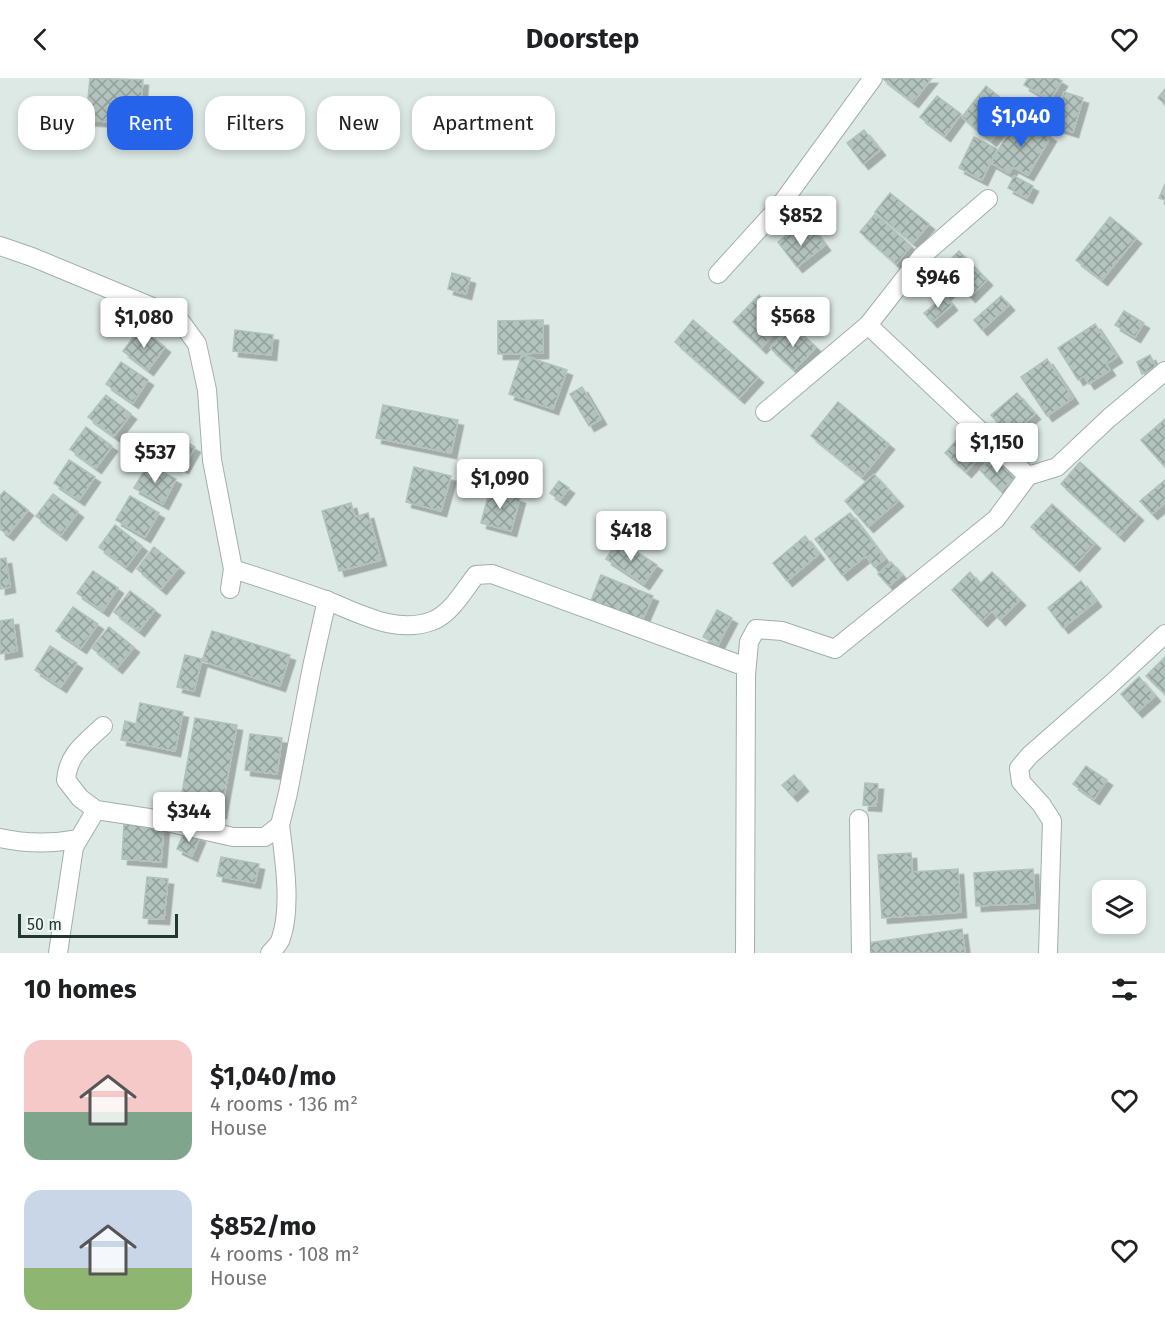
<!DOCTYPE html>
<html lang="en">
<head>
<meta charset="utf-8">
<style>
	body { margin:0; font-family:"Fira Sans",sans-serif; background:#f2f2f2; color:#202124; height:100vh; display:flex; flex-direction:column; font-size:22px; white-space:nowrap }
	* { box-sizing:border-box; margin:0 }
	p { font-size:20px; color:#757577 }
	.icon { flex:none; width:33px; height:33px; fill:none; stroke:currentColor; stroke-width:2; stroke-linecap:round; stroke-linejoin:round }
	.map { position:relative; height:875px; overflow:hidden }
	.sheet { display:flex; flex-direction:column; background:#fff; flex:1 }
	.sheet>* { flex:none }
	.banner { position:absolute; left:18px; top:18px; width:600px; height:54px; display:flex; gap:12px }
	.buttons { position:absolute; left:1092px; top:802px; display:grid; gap:12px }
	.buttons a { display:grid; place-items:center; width:54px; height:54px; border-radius:12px; background:#fff; box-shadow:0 3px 9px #0003; font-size:30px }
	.scale { position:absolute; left:18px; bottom:15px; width:160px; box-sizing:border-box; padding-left:6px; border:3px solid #203732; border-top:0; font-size:16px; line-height:21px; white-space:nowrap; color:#203732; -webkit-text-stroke:4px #edf6f2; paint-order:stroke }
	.price { position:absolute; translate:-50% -51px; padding:0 14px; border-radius:6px; background:#fff; color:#222; font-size:20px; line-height:39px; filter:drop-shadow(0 2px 3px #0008) }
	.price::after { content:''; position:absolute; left:50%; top:36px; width:18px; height:14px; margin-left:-9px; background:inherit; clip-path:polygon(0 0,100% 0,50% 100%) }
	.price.on { background:#2563eb; color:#fff }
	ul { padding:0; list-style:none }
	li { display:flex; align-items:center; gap:18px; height:150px; padding:0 24px }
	li span { display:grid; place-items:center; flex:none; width:168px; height:120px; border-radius:18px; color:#555 }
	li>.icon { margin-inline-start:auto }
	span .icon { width:72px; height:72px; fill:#fffc; stroke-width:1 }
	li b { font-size:26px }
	h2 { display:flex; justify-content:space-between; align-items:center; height:72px; padding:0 24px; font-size:26px }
	.pill { padding:0 21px; border-radius:18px; background:#fff; box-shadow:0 3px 9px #0003; font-size:21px; line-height:54px }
	.pill.on { background:#2563eb; color:#fff }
	header { display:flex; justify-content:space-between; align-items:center; height:78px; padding:0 24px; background:#fff; font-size:27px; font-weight:700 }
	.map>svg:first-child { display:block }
</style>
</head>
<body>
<header><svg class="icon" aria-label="back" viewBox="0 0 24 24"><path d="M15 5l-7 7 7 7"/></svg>Doorstep<svg class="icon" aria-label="heart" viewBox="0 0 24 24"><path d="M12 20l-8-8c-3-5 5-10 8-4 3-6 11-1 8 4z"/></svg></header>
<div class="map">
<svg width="1165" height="875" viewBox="0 0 1165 875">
	<defs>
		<pattern id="building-cross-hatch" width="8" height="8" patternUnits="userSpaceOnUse" patternTransform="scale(1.5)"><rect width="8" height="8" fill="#b3c3bd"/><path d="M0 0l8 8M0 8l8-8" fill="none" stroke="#919f9a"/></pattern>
		<filter id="shadow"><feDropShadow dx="5.5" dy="5.5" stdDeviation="0" flood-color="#0004"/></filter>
	</defs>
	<rect width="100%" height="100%" fill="#dde9e4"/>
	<g fill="url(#building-cross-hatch)" stroke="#b0c2bb" stroke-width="1.5" filter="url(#shadow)">
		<polygon points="90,0 143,2 139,46 86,42"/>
		<polygon points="882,0 932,0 913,24"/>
		<polygon points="1028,0 1057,0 1062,3 1050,22 1024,7"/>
		<polygon points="986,8 1016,32 991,63 962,39"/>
		<polygon points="1165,11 1165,26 1158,20"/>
		<polygon points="1064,14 1083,20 1073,54 1054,48"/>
		<polygon points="937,18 961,36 945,58 920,39"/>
		<polygon points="1040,26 1056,39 1049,48 1033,34"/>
		<polygon points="1017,39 1051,58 1028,97 1013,89 1009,95 991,85"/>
		<polygon points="864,52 880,72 863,86 847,65"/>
		<polygon points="974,59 997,71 982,102 959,90"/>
		<polygon points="1014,98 1033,108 1027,120 1008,110"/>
		<polygon points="1165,106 1165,122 1159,120"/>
		<polygon points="890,115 929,146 913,165 875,134"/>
		<polygon points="875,136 911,168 896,186 860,154"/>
		<polygon points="1110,139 1136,160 1102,202 1076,182"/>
		<polygon points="813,151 825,167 797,189 778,164 790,154 798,163"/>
		<polygon points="959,173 987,202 970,219 942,190"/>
		<polygon points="944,194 955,209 941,220 930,206"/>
		<polygon points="452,195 470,200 466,216 448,211"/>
		<polygon points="759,217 786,243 761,270 733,244"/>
		<polygon points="945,218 952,227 932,244 924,235"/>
		<polygon points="1001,218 1009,227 982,252 974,242"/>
		<polygon points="1124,233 1144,245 1135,259 1115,247"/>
		<polygon points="543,242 543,275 498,276 498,243"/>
		<polygon points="693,242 758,299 739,320 675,264"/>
		<polygon points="1095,246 1117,279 1106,286 1110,292 1089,306 1084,298 1078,302 1058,270"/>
		<polygon points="792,247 816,269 794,292 770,270"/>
		<polygon points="140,250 165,269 148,292 123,273"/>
		<polygon points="235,252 273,257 271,277 233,273"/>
		<polygon points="522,277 567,292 553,331 509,316"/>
		<polygon points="1150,277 1156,289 1142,296 1137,284"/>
		<polygon points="1047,281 1073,320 1047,338 1021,299"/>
		<polygon points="121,284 148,302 133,325 106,306"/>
		<polygon points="582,309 601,341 589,348 570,316"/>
		<polygon points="1017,315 1035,336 1009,358 991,337"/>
		<polygon points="106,317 131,336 114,358 88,339"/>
		<polygon points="838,324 889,366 862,399 811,358"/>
		<polygon points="383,327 458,342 451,375 376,360"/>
		<polygon points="1165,341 1165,389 1141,362"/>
		<polygon points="86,349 112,368 96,390 70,371"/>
		<polygon points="964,354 985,373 966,394 945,375"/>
		<polygon points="186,364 195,369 183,390 174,385"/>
		<polygon points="993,378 1015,399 1001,413 980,392"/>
		<polygon points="69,382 95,399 79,422 54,405"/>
		<polygon points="1080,384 1138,437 1119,458 1061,406"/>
		<polygon points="148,386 176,401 163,426 134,410"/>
		<polygon points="414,389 451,398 441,433 406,424"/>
		<polygon points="874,396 898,423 868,449 845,423"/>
		<polygon points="1165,402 1165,425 1152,436 1140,423"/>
		<polygon points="559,403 569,410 560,422 550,415"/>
		<polygon points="490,411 520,420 511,453 481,445"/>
		<polygon points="4,413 28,432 8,457 0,451 0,418"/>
		<polygon points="53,416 78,434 61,457 36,438"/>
		<polygon points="130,418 159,435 145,459 116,442"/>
		<polygon points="351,425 355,439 368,435 381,482 339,493 322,433"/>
		<polygon points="1052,426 1095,465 1074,488 1031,449"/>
		<polygon points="850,435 885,481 874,489 866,478 842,497 815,461"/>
		<polygon points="115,447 142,468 126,489 99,469"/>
		<polygon points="805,458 819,476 787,503 773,485"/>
		<polygon points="618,462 657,487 644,506 606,481"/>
		<polygon points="154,469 179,489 161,511 137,491"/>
		<polygon points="6,480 10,509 0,511 0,481"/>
		<polygon points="891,484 902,497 889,508 878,496"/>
		<polygon points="93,493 118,510 103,533 77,515"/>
		<polygon points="970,494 980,506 992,494 1020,522 1000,542 992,533 982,543 952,512"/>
		<polygon points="601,497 653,518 642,543 591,523"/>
		<polygon points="1081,503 1096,523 1063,550 1048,530"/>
		<polygon points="130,513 155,532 139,553 114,534"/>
		<polygon points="73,529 98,546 81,570 56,553"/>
		<polygon points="717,532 732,540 718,567 703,559"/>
		<polygon points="13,541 17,573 0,576 0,543"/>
		<polygon points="109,549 134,569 117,590 92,570"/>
		<polygon points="212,553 290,577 280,608 202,583"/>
		<polygon points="50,568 77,585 61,609 35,592"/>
		<polygon points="185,577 202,581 194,613 177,609"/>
		<polygon points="1165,579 1165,616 1146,598"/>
		<polygon points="1139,599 1155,618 1137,634 1121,616"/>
		<polygon points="140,625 183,634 175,673 121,662 125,643 136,646"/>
		<polygon points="195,640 237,647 221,735 180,727"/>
		<polygon points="250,656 282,660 277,696 245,692"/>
		<polygon points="1086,688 1107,702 1094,721 1073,706"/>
		<polygon points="794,697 803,708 792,718 782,707"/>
		<polygon points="865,705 878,706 876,728 863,727"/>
		<polygon points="124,745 164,748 161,784 122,781"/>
		<polygon points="185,753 200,759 192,778 177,771"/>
		<polygon points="911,775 912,794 958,791 961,834 882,840 878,777"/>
		<polygon points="221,779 259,786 255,805 217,798"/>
		<polygon points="1033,791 1035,825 976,828 974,795"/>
		<polygon points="147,799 168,801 164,841 143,840"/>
		<polygon points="962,851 965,875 870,875 869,865"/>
	</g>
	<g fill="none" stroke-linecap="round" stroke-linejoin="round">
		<defs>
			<g id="minor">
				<polyline points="0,168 32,179 155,230 181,244 197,266 207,312 212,382 233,491 230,511"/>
				<polyline points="718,196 779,129 873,0"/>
				<polyline points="868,247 922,178 988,121"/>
				<polyline points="765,334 868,247 1028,398"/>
				<path d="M233,491C264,501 295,511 325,522C358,534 395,557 432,543C451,536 464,512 476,497L492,496L746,589"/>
				<path d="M103,648C85,665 68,676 66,702L80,720L96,732L149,740L233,759H265L280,747L288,715L312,589L327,522"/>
				<polyline points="859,741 861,875"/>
				<path d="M0,760C27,766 51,766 78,761"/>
				<polyline points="58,875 74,769 96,732"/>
				<path d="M270,875C274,871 280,865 281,860C292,829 284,779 280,747"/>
				<polyline points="745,875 746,597 749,564 756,551 782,553 835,571 996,441 1028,398 1057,389 1109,340 1165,293"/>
				<polyline points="1048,875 1052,743 1041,726 1021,704 1019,690 1030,677 1111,606 1165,556"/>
			</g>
		</defs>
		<use href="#minor" stroke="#a1b0ab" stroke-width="20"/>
		<use href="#minor" stroke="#fff" stroke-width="18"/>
	</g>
</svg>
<div class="buttons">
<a><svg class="icon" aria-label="layers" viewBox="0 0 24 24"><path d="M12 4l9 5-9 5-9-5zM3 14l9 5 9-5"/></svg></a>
</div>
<div class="scale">50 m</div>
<b class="price on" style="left:1021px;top:70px">$1,040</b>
<b class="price" style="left:801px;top:169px">$852</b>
<b class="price" style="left:938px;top:231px">$946</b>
<b class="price" style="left:793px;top:270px">$568</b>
<b class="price" style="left:144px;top:271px">$1,080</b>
<b class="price" style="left:997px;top:396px">$1,150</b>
<b class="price" style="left:155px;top:406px">$537</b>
<b class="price" style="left:500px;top:432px">$1,090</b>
<b class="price" style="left:631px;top:484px">$418</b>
<b class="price" style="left:189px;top:765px">$344</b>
<div class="banner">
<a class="pill">Buy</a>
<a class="pill on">Rent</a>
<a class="pill">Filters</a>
<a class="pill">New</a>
<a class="pill">Apartment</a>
</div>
</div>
<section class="sheet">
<h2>10 homes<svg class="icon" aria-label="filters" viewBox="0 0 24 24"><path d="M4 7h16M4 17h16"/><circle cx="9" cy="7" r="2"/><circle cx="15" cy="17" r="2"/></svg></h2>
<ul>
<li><span style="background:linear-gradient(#f6c9c9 60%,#7fa58c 0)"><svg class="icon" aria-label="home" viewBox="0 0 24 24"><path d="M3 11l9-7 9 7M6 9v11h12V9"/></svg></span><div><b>$1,040/mo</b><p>4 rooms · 136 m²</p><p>House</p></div><svg class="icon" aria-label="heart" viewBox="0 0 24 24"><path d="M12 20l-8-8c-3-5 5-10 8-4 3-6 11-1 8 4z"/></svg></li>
<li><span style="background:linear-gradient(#c9d6e8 65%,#8fb573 0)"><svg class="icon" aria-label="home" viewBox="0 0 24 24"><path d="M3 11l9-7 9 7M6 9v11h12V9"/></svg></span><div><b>$852/mo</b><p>4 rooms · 108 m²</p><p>House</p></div><svg class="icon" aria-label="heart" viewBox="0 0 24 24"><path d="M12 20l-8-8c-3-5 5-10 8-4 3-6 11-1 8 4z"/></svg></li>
</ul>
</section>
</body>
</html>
